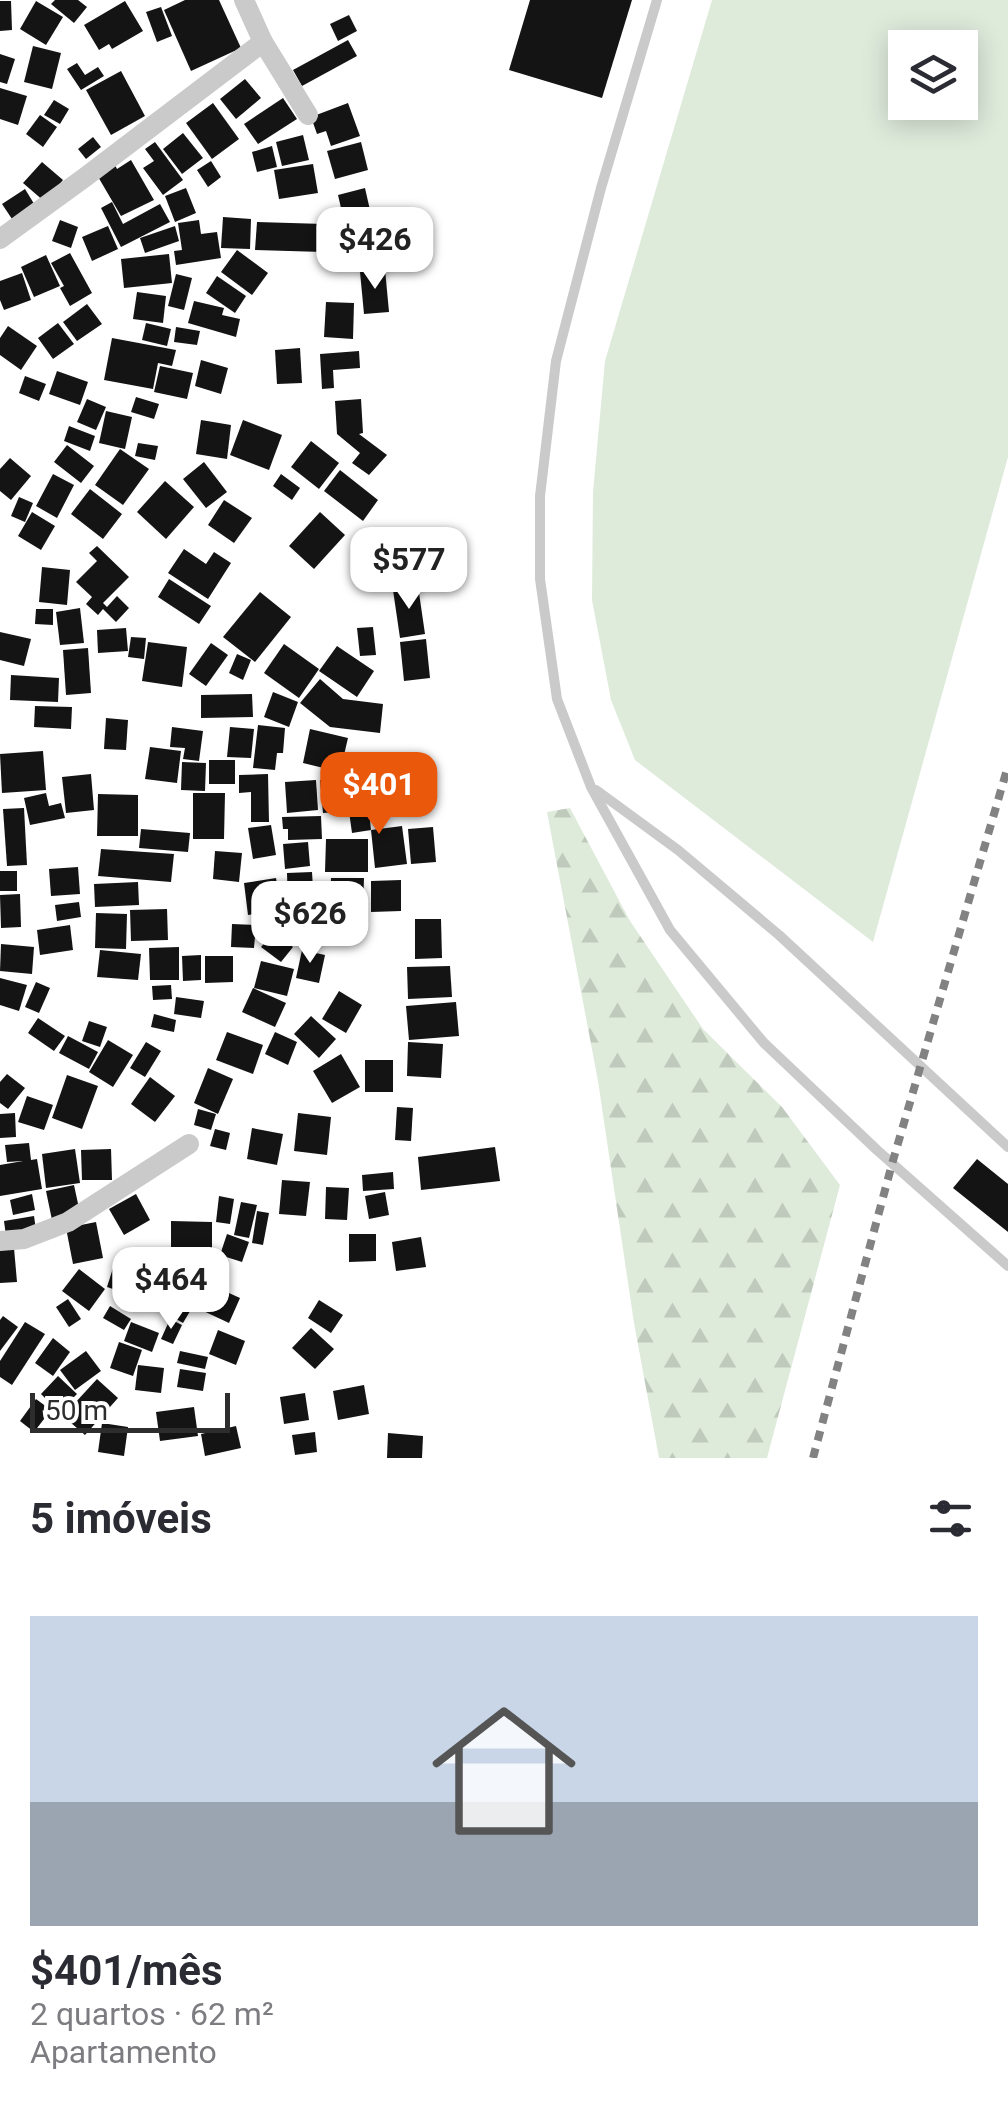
<!DOCTYPE html>
<html lang="pt">
<head>
<meta charset="utf-8">
<style>
	body { margin:0; font-family:Roboto,sans-serif; background:#f2f2f3; color:#2b2b33; height:100vh; display:flex; flex-direction:column; font-size:38px; white-space:nowrap }
	* { box-sizing:border-box; margin:0 }
	p { font-size:32px; color:#7c7c81 }
	.icon { flex:none; width:55px; height:55px; fill:none; stroke:currentColor; stroke-width:2; stroke-linecap:round; stroke-linejoin:round }
	.map { position:relative; height:1458px; overflow:hidden }
	.drawer { display:flex; flex-direction:column; background:#fff; flex:1 }
	.drawer>* { flex:none }
	.controls { position:absolute; left:888px; top:30px; display:grid; gap:20px }
	.controls a { display:grid; place-items:center; width:90px; height:90px; border-radius:0px; background:#fff; box-shadow:0 5px 25px #0003; font-size:50px }
	.scale { position:absolute; left:30px; bottom:25px; width:200px; box-sizing:border-box; padding-left:10px; border:5px solid #2d2d2d; border-top:0; font-size:28px; line-height:35px; white-space:nowrap; color:#2d2d2d; -webkit-text-stroke:8px #fff; paint-order:stroke }
	.price { position:absolute; translate:-50% -85px; padding:0 22px; border-radius:20px; background:#fff; color:#222; font-size:32px; line-height:65px; filter:drop-shadow(0 2px 5px #0008) }
	.price::after { content:''; position:absolute; left:50%; top:60px; width:30px; height:22px; margin-left:-15px; background:inherit; clip-path:polygon(0 0,100% 0,50% 100%) }
	.price.on { background:#ea580c; color:#fff }
	ul { padding:0; list-style:none }
	li { display:grid; align-content:center; gap:20px; height:530px; padding:0 30px }
	li+li { border-top:2px solid #e1e1e2 }
	li span { display:grid; place-items:center; height:310px; border-radius:0px; color:#555 }
	li>.icon { margin-inline-start:auto }
	span .icon { width:180px; height:180px; fill:#fffc; stroke-width:1 }
	li b { font-size:42px }
	h2 { display:flex; justify-content:space-between; align-items:center; height:120px; padding:0 30px; font-size:42px }
	.map>svg:first-child { display:block }
</style>
</head>
<body>
<div class="map">
<svg width="1008" height="1458" viewBox="0 0 1008 1458">
	<defs>
		<pattern id="forest-firs" width="22" height="20" patternUnits="userSpaceOnUse" patternTransform="scale(2.5)"><rect width="22" height="20" fill="#deebdb"/><path d="M5 1l3.5 6h-7zM16 11l3.5 6h-7z" fill="#bfcabc"/></pattern>
	</defs>
	<rect width="100%" height="100%" fill="#fff"/>
	<polygon fill="url(#forest-firs)" points="570,808 630,921 703,1029 782,1107 840,1185 767,1458 659,1458 634,1323 598,1081 547,812"/>
	<path fill="#deebdb" fill-rule="evenodd" d="M712,0H1008V457L873,942L635,760L611,700L592,600L593,492L605,361ZM905,48H960V102H905Z"/>
	<g fill="#141414">
		<polygon points="55,0 78,0 87,7 74,23 51,4"/>
		<polygon points="185,0 219,0 241,48 191,71 164,10"/>
		<polygon points="530,0 632,0 602,98 509,70"/>
		<polygon points="0,1 11,1 12,30 0,31"/>
		<polygon points="36,1 63,17 46,45 20,29"/>
		<polygon points="125,1 143,31 112,49 109,44 99,50 84,25"/>
		<polygon points="161,7 172,36 157,42 146,12"/>
		<polygon points="349,15 357,31 338,41 330,24"/>
		<polygon points="348,40 357,56 302,86 293,70"/>
		<polygon points="33,46 61,53 52,89 24,82"/>
		<polygon points="0,54 15,59 7,84 0,82"/>
		<polygon points="77,63 85,75 98,67 104,76 81,90 67,69"/>
		<polygon points="121,71 145,116 111,135 86,90"/>
		<polygon points="245,79 261,98 236,119 220,99"/>
		<polygon points="0,88 27,96 18,125 0,119"/>
		<polygon points="283,98 297,119 258,144 244,124"/>
		<polygon points="54,100 69,109 60,124 44,115"/>
		<polygon points="213,103 239,139 212,159 186,123"/>
		<polygon points="348,103 360,136 331,146 326,131 317,134 311,117"/>
		<polygon points="40,115 57,127 43,147 26,134"/>
		<polygon points="183,133 203,158 182,174 163,149"/>
		<polygon points="303,135 309,160 282,166 276,142"/>
		<polygon points="93,137 101,147 86,159 78,149"/>
		<polygon points="155,142 183,180 163,195 143,168 154,161 145,149"/>
		<polygon points="361,142 368,170 335,179 327,151"/>
		<polygon points="272,146 277,167 257,172 252,152"/>
		<polygon points="131,160 154,200 121,216 97,175 115,165 117,169"/>
		<polygon points="211,161 221,177 208,187 197,170"/>
		<polygon points="42,162 63,180 45,202 23,183"/>
		<polygon points="313,164 318,193 279,199 274,170"/>
		<polygon points="186,188 196,213 175,222 165,196"/>
		<polygon points="365,188 377,241 350,247 338,195"/>
		<polygon points="25,189 36,207 14,222 2,204"/>
		<polygon points="112,202 123,224 160,204 170,222 121,247 101,208"/>
		<polygon points="223,217 251,219 250,249 221,248"/>
		<polygon points="60,220 78,227 71,248 52,241"/>
		<polygon points="199,220 201,234 217,232 221,258 176,265 174,251 182,250 178,223"/>
		<polygon points="257,222 324,224 323,252 255,250"/>
		<polygon points="108,226 118,249 92,261 82,237"/>
		<polygon points="175,226 179,241 145,253 140,238"/>
		<polygon points="378,243 383,264 357,270 352,249"/>
		<polygon points="237,250 268,273 252,295 221,272"/>
		<polygon points="70,253 92,293 70,306 60,288 64,286 51,263"/>
		<polygon points="169,254 172,283 124,288 121,259"/>
		<polygon points="46,255 60,286 34,297 21,267"/>
		<polygon points="385,269 389,312 364,314 360,272"/>
		<polygon points="22,273 31,300 4,310 0,300 0,281"/>
		<polygon points="176,274 192,278 184,310 168,306"/>
		<polygon points="217,276 246,296 235,313 206,293"/>
		<polygon points="137,292 166,296 163,323 133,319"/>
		<polygon points="194,301 224,308 222,315 240,319 236,337 188,323"/>
		<polygon points="326,302 354,303 353,339 324,337"/>
		<polygon points="87,304 102,324 77,341 63,322"/>
		<polygon points="58,323 74,344 53,359 38,338"/>
		<polygon points="146,323 171,329 167,346 142,340"/>
		<polygon points="8,326 37,346 21,370 0,355 0,338"/>
		<polygon points="176,327 200,331 197,345 174,342"/>
		<polygon points="112,338 176,350 172,366 158,363 153,389 104,380"/>
		<polygon points="300,348 302,383 277,384 275,350"/>
		<polygon points="359,351 360,368 333,370 334,388 322,389 320,354"/>
		<polygon points="201,360 228,368 221,394 195,386"/>
		<polygon points="160,366 193,373 187,399 154,392"/>
		<polygon points="57,371 88,382 80,405 49,394"/>
		<polygon points="25,376 46,384 39,401 19,393"/>
		<polygon points="136,397 159,404 154,419 131,412"/>
		<polygon points="87,399 106,407 96,430 77,422"/>
		<polygon points="361,399 363,433 359,434 387,455 369,475 352,463 360,453 337,434 335,401"/>
		<polygon points="106,411 132,417 125,449 99,443"/>
		<polygon points="201,420 231,425 227,459 196,454"/>
		<polygon points="243,420 282,435 269,470 230,455"/>
		<polygon points="69,426 95,436 90,451 64,441"/>
		<polygon points="311,441 339,463 319,489 291,467"/>
		<polygon points="138,443 158,446 155,460 135,456"/>
		<polygon points="67,445 94,466 81,483 54,462"/>
		<polygon points="120,449 149,469 123,505 95,485"/>
		<polygon points="10,458 31,476 11,500 0,491 0,469"/>
		<polygon points="204,462 227,492 206,508 183,479"/>
		<polygon points="340,470 378,500 363,521 324,491"/>
		<polygon points="53,474 74,485 57,518 36,506"/>
		<polygon points="281,474 300,488 292,500 273,486"/>
		<polygon points="165,481 194,507 166,539 137,512"/>
		<polygon points="90,489 122,514 103,539 71,514"/>
		<polygon points="19,497 33,503 25,522 11,516"/>
		<polygon points="224,500 252,518 234,543 208,525"/>
		<polygon points="32,512 55,526 41,550 18,536"/>
		<polygon points="320,512 345,535 314,569 289,546"/>
		<polygon points="97,546 129,577 103,603 107,607 117,596 129,608 116,622 103,609 98,615 86,604 92,597 76,582 97,561 89,553"/>
		<polygon points="184,549 206,564 214,552 231,563 208,599 168,573"/>
		<polygon points="42,567 70,570 67,605 39,602"/>
		<polygon points="169,579 211,606 199,624 158,597"/>
		<polygon points="418,586 425,634 400,638 393,590"/>
		<polygon points="260,592 291,617 255,662 223,637"/>
		<polygon points="80,608 84,643 60,645 56,612"/>
		<polygon points="36,609 53,609 53,625 35,624"/>
		<polygon points="373,627 376,655 360,656 357,628"/>
		<polygon points="126,628 128,651 98,653 97,630"/>
		<polygon points="0,632 31,639 24,666 0,660"/>
		<polygon points="131,637 146,638 144,659 128,657"/>
		<polygon points="426,639 430,678 404,681 400,642"/>
		<polygon points="148,642 187,647 182,687 142,681"/>
		<polygon points="211,643 228,655 206,686 189,674"/>
		<polygon points="284,644 319,669 299,698 264,673"/>
		<polygon points="337,646 374,671 357,697 319,671"/>
		<polygon points="88,648 91,693 66,695 63,650"/>
		<polygon points="237,654 251,660 243,680 229,673"/>
		<polygon points="11,675 59,678 58,702 10,700"/>
		<polygon points="320,679 343,699 383,704 380,733 330,727 300,703"/>
		<polygon points="273,692 298,702 289,727 264,717"/>
		<polygon points="252,694 253,717 201,718 201,695"/>
		<polygon points="35,706 72,707 71,729 34,727"/>
		<polygon points="106,718 128,720 126,750 104,749"/>
		<polygon points="258,725 285,728 283,753 277,753 275,770 253,768"/>
		<polygon points="172,727 203,731 199,761 183,759 185,748 170,747"/>
		<polygon points="230,727 254,729 251,758 227,757"/>
		<polygon points="310,729 348,738 340,772 303,763"/>
		<polygon points="150,747 181,751 177,783 145,779"/>
		<polygon points="43,751 46,790 2,793 0,754"/>
		<rect x="209" y="760" width="26" height="24"/>
		<polygon points="182,762 206,763 205,791 181,790"/>
		<polygon points="359,767 363,792 350,794 345,769"/>
		<polygon points="91,774 94,810 66,813 62,777"/>
		<polygon points="268,774 269,822 251,822 251,792 239,793 239,775"/>
		<polygon points="344,778 346,811 323,813 320,780"/>
		<polygon points="316,780 318,810 287,813 285,782"/>
		<polygon points="46,793 49,806 61,803 65,818 30,825 24,798"/>
		<polygon points="193,793 225,793 224,839 193,839"/>
		<polygon points="98,794 138,795 138,836 97,836"/>
		<polygon points="368,801 371,830 402,826 407,864 375,868 371,830 352,833 348,804"/>
		<polygon points="24,808 27,865 7,866 3,809"/>
		<polygon points="321,816 322,839 288,840 288,829 283,829 282,817"/>
		<polygon points="271,825 276,855 253,859 248,828"/>
		<polygon points="433,827 436,862 411,864 408,829"/>
		<polygon points="141,829 190,833 188,852 139,848"/>
		<polygon points="326,839 368,839 368,872 325,872"/>
		<polygon points="308,842 310,866 285,869 283,844"/>
		<polygon points="101,849 174,854 171,882 98,876"/>
		<polygon points="215,851 242,853 239,882 213,879"/>
		<polygon points="78,867 80,894 51,896 49,869"/>
		<rect x="0" y="871" width="17" height="20"/>
		<polygon points="312,872 314,906 288,908 287,873"/>
		<polygon points="276,878 281,910 248,915 244,883"/>
		<polygon points="331,878 364,878 363,908 330,907"/>
		<polygon points="401,880 401,911 371,912 371,881"/>
		<polygon points="138,882 139,905 95,907 94,884"/>
		<polygon points="20,894 21,927 1,928 0,895"/>
		<polygon points="79,902 81,917 57,921 55,905"/>
		<polygon points="167,909 168,940 131,941 130,910"/>
		<polygon points="96,913 127,914 126,949 95,948"/>
		<polygon points="415,919 441,919 442,958 415,959"/>
		<polygon points="232,924 256,925 254,948 231,947"/>
		<polygon points="70,925 73,950 40,955 37,930"/>
		<polygon points="274,932 293,947 281,962 261,947"/>
		<polygon points="1,944 34,947 32,974 0,971"/>
		<polygon points="179,947 179,980 150,980 149,948"/>
		<polygon points="100,950 141,954 138,980 97,977"/>
		<polygon points="302,950 325,955 319,983 296,978"/>
		<polygon points="201,955 201,980 183,981 182,956"/>
		<polygon points="205,956 233,956 233,982 205,983"/>
		<polygon points="261,961 294,969 287,996 254,988"/>
		<polygon points="450,966 452,997 408,999 407,967"/>
		<polygon points="0,978 27,985 19,1011 0,1005"/>
		<polygon points="36,982 50,988 39,1013 25,1007"/>
		<polygon points="171,985 172,999 153,1000 152,986"/>
		<polygon points="253,988 286,1003 275,1027 242,1012"/>
		<polygon points="339,991 362,1005 346,1033 322,1019"/>
		<polygon points="176,997 204,1001 201,1018 174,1014"/>
		<polygon points="456,1002 459,1036 409,1040 406,1006"/>
		<polygon points="154,1014 176,1020 174,1032 151,1027"/>
		<polygon points="311,1016 336,1039 319,1058 294,1034"/>
		<polygon points="38,1018 65,1036 54,1051 28,1033"/>
		<polygon points="89,1021 107,1027 100,1047 82,1041"/>
		<polygon points="227,1032 263,1045 253,1074 216,1060"/>
		<polygon points="275,1032 297,1042 288,1065 265,1054"/>
		<polygon points="68,1036 98,1052 89,1069 59,1053"/>
		<polygon points="108,1040 133,1055 113,1087 89,1072"/>
		<polygon points="146,1042 161,1051 145,1077 130,1068"/>
		<polygon points="408,1042 443,1044 441,1078 407,1076"/>
		<polygon points="341,1054 360,1087 332,1103 313,1071"/>
		<rect x="365" y="1060" width="28" height="32"/>
		<polygon points="208,1068 233,1079 218,1114 194,1103"/>
		<polygon points="7,1074 25,1088 8,1109 0,1103 0,1082"/>
		<polygon points="67,1075 98,1086 82,1129 52,1118"/>
		<polygon points="150,1077 175,1096 155,1122 131,1104"/>
		<polygon points="27,1096 53,1105 44,1130 18,1122"/>
		<polygon points="397,1107 413,1108 411,1141 395,1140"/>
		<polygon points="198,1109 216,1114 211,1130 194,1125"/>
		<polygon points="15,1113 16,1137 0,1138 0,1114"/>
		<polygon points="298,1113 331,1117 327,1155 294,1151"/>
		<polygon points="252,1128 283,1134 277,1165 247,1159"/>
		<polygon points="215,1129 230,1133 226,1150 210,1146"/>
		<polygon points="29,1143 31,1160 37,1159 42,1189 0,1196 0,1165 23,1161 7,1162 5,1145"/>
		<polygon points="495,1147 500,1181 421,1190 418,1157"/>
		<polygon points="75,1149 80,1183 46,1188 42,1154"/>
		<polygon points="111,1149 112,1180 82,1180 81,1150"/>
		<polygon points="977,1159 1008,1184 1008,1232 953,1188"/>
		<polygon points="393,1172 394,1189 363,1191 362,1175"/>
		<polygon points="282,1180 310,1182 306,1216 279,1214"/>
		<polygon points="74,1185 80,1213 52,1220 46,1191"/>
		<polygon points="326,1187 349,1188 347,1220 325,1219"/>
		<polygon points="385,1192 389,1215 369,1219 365,1196"/>
		<polygon points="32,1194 35,1210 13,1215 10,1200"/>
		<polygon points="136,1194 150,1220 124,1235 109,1209"/>
		<polygon points="219,1196 234,1199 230,1224 216,1222"/>
		<polygon points="241,1202 257,1205 249,1238 234,1235"/>
		<polygon points="257,1211 269,1213 263,1245 252,1243"/>
		<polygon points="34,1216 36,1230 6,1236 4,1221"/>
		<polygon points="171,1221 212,1222 212,1251 171,1251"/>
		<polygon points="96,1222 103,1258 73,1264 66,1228"/>
		<polygon points="227,1234 249,1242 242,1262 220,1255"/>
		<polygon points="349,1234 376,1234 376,1261 349,1262"/>
		<polygon points="421,1237 426,1267 396,1271 392,1242"/>
		<polygon points="14,1248 17,1282 0,1283 0,1249"/>
		<polygon points="183,1255 204,1255 205,1270 184,1270"/>
		<polygon points="148,1261 177,1273 164,1308 134,1296"/>
		<polygon points="114,1265 138,1273 131,1295 107,1287"/>
		<polygon points="79,1269 105,1289 89,1311 62,1291"/>
		<polygon points="209,1284 240,1298 229,1323 197,1308"/>
		<polygon points="178,1290 196,1301 183,1323 164,1312"/>
		<polygon points="68,1299 81,1319 69,1327 56,1307"/>
		<polygon points="319,1300 343,1315 331,1333 308,1318"/>
		<polygon points="110,1306 131,1319 124,1330 103,1318"/>
		<polygon points="3,1316 18,1327 0,1351 0,1320"/>
		<polygon points="170,1319 182,1325 173,1344 161,1339"/>
		<polygon points="25,1322 45,1334 12,1385 0,1377 0,1361"/>
		<polygon points="131,1322 159,1333 152,1352 124,1341"/>
		<polygon points="311,1328 334,1349 315,1369 292,1348"/>
		<polygon points="218,1330 245,1341 236,1365 209,1354"/>
		<polygon points="53,1338 70,1352 53,1376 35,1363"/>
		<polygon points="119,1342 142,1350 133,1376 110,1368"/>
		<polygon points="86,1351 101,1371 75,1390 60,1370"/>
		<polygon points="180,1351 208,1357 205,1369 177,1363"/>
		<polygon points="138,1365 164,1368 161,1393 135,1390"/>
		<polygon points="180,1369 206,1373 203,1391 177,1387"/>
		<polygon points="58,1376 77,1394 59,1412 41,1394"/>
		<polygon points="97,1379 118,1398 85,1435 63,1416"/>
		<polygon points="364,1385 369,1414 338,1420 333,1391"/>
		<polygon points="305,1393 309,1420 284,1424 280,1397"/>
		<polygon points="36,1399 51,1410 34,1432 20,1421"/>
		<polygon points="194,1407 198,1436 160,1441 156,1412"/>
		<polygon points="102,1423 128,1427 124,1456 98,1452"/>
		<polygon points="236,1426 241,1448 205,1456 201,1434"/>
		<polygon points="315,1432 317,1452 295,1455 292,1435"/>
		<polygon points="388,1433 423,1436 422,1458 387,1458"/>
	</g>
	<g fill="none" stroke-linecap="round" stroke-linejoin="round">
		<g stroke="#cacaca" stroke-width="10">
			<polyline points="657,0 601,188 556,361 540,496 540,579 557,699 591,787 670,930 764,1043 877,1150 1008,1266"/>
			<polyline points="596,790 678,850 779,935 1008,1147"/>
		</g>
		<g stroke="#cacaca" stroke-width="20">
			<polyline points="244,0 263,42 308,115"/>
			<polyline points="0,239 84,178 263,42"/>
			<polyline points="0,1241 24,1239 68,1222 189,1144"/>
		</g>
		<polyline stroke="#828282" stroke-width="8" stroke-dasharray="10 8" stroke-linecap="butt" points="813,1458 892,1164 1008,766"/>
	</g>
</svg>
<div class="controls">
<a><svg class="icon" aria-label="layers" viewBox="0 0 24 24"><path d="M12 4l9 5-9 5-9-5zM3 14l9 5 9-5"/></svg></a>
</div>
<div class="scale">50 m</div>
<b class="price" style="left:375px;top:292px">$426</b>
<b class="price" style="left:409px;top:612px">$577</b>
<b class="price on" style="left:379px;top:837px">$401</b>
<b class="price" style="left:310px;top:966px">$626</b>
<b class="price" style="left:171px;top:1332px">$464</b>
</div>
<section class="drawer">
<h2>5 imóveis<svg class="icon" aria-label="filters" viewBox="0 0 24 24"><path d="M4 7h16M4 17h16"/><circle cx="9" cy="7" r="2"/><circle cx="15" cy="17" r="2"/></svg></h2>
<ul>
<li><span style="background:linear-gradient(#c9d6e8 60%,#9aa5b1 0)"><svg class="icon" aria-label="home" viewBox="0 0 24 24"><path d="M3 11l9-7 9 7M6 9v11h12V9"/></svg></span><div><b>$401/mês</b><p>2 quartos · 62 m²</p><p>Apartamento</p></div></li>
</ul>
</section>
</body>
</html>
